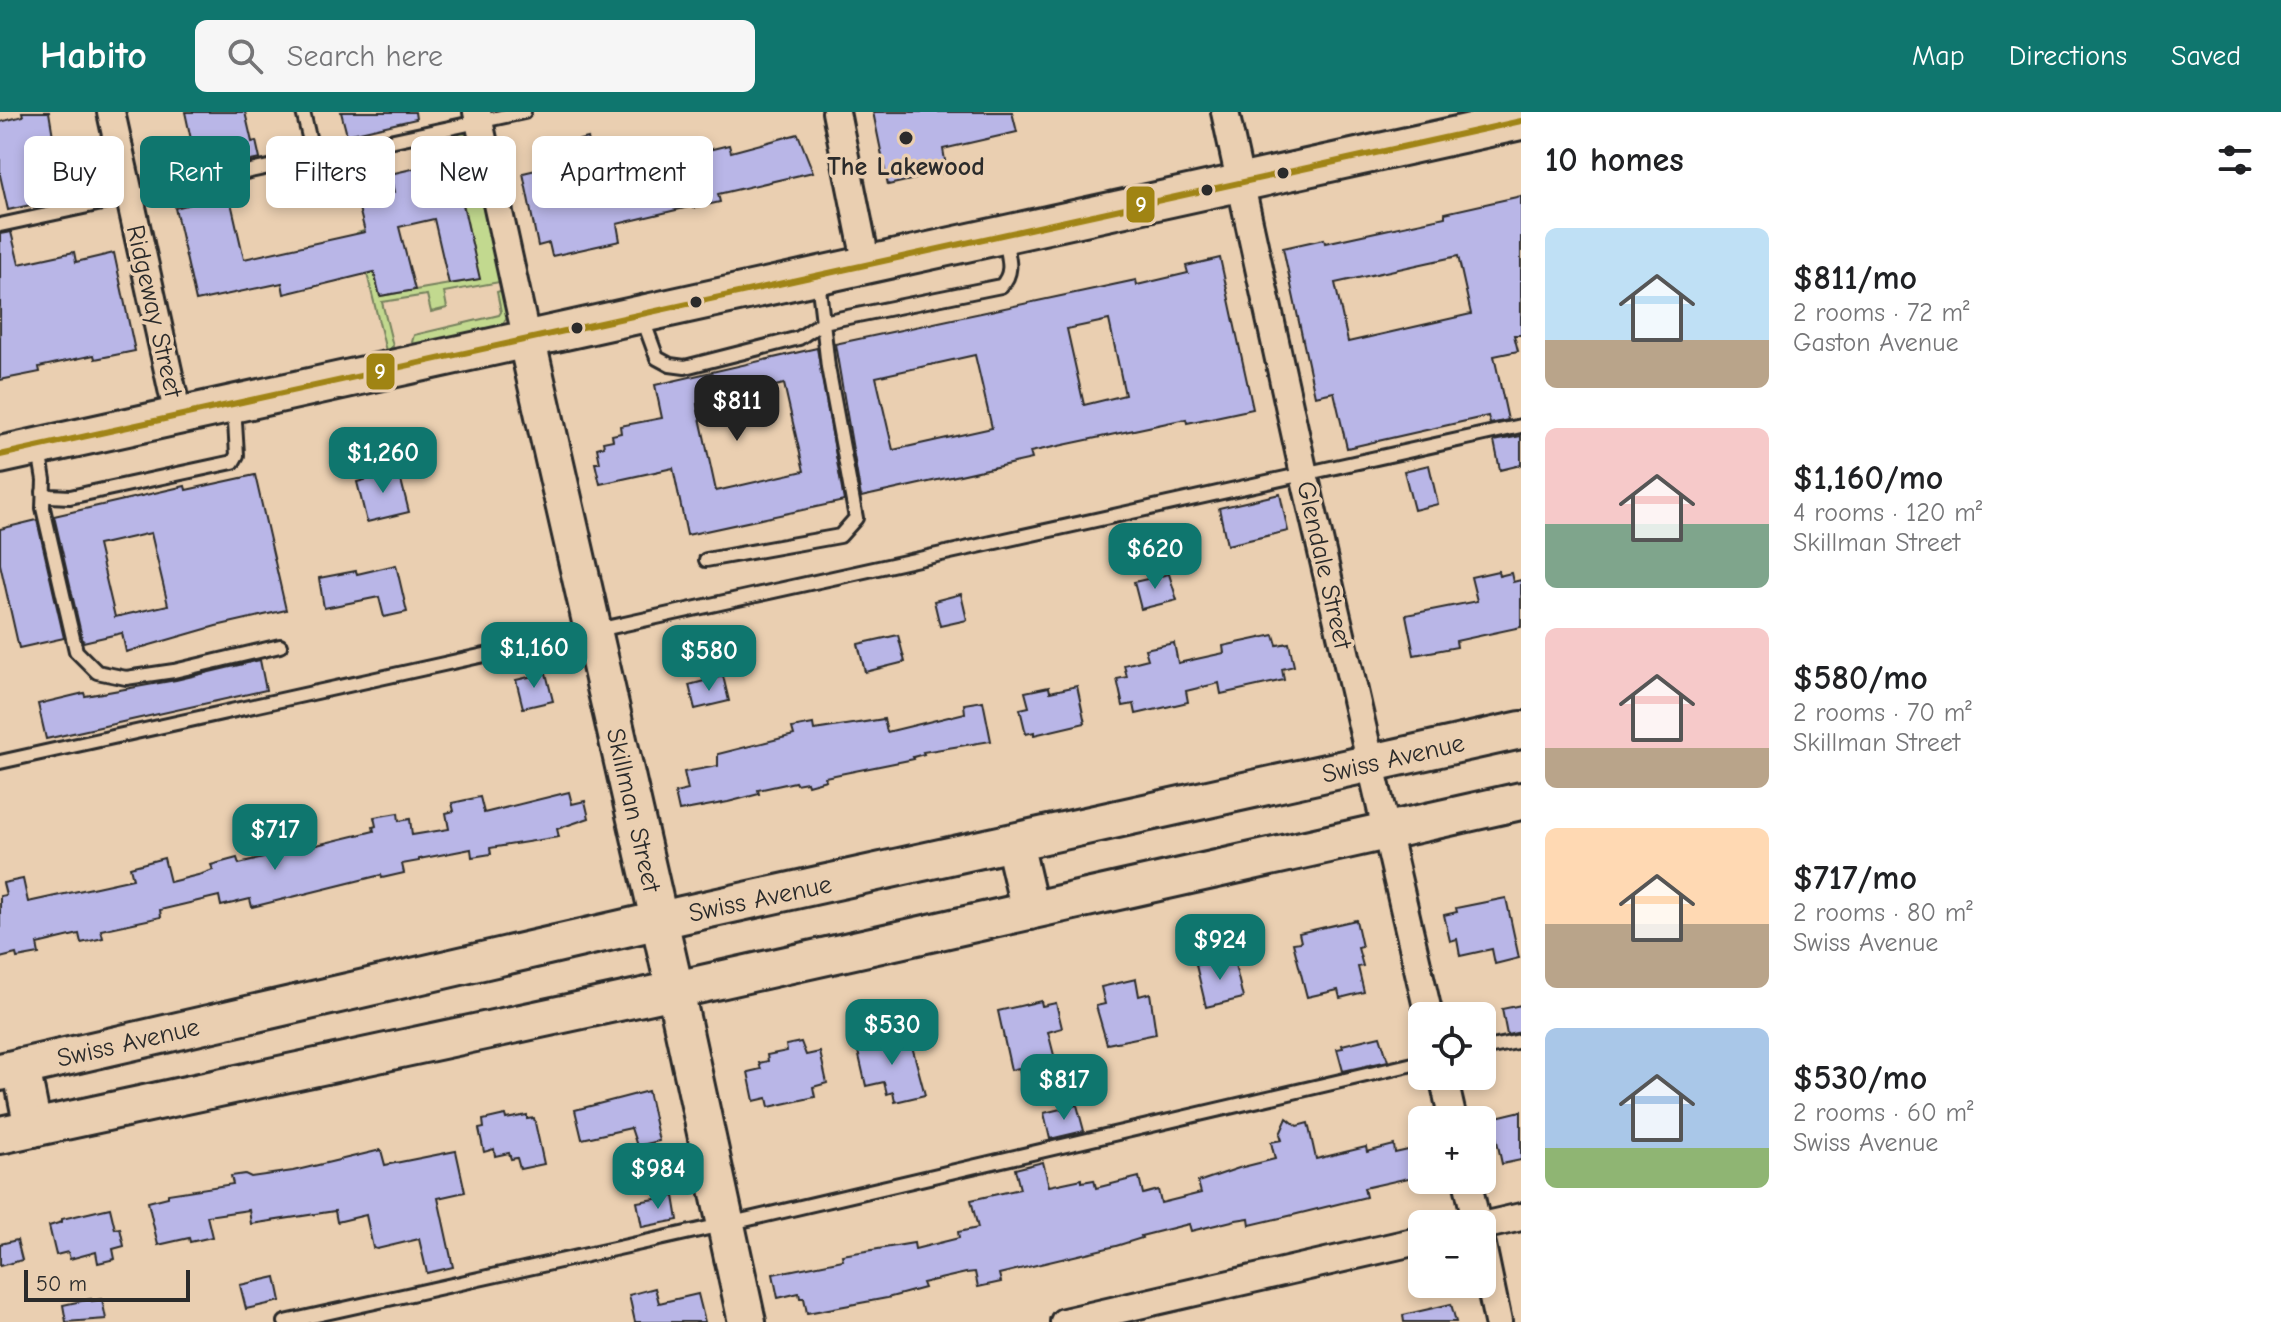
<!DOCTYPE html>
<html lang="en">
<head>
<meta charset="utf-8">
<style>
	body { margin:0; font-family:"Comic Neue",sans-serif; background:#f6f6f6; color:#202124; height:100vh; display:flex; flex-direction:column; font-size:30px; white-space:nowrap }
	* { box-sizing:border-box; margin:0 }
	p { font-size:26px; color:#757577 }
	.icon { flex:none; width:44px; height:44px; fill:none; stroke:currentColor; stroke-width:2; stroke-linecap:round; stroke-linejoin:round }
	.map { position:relative; flex:1; overflow:hidden }
	.side { display:flex; flex-direction:column; background:#fff; width:760px }
	.side>* { flex:none }
	.hud { position:absolute; left:24px; top:24px; width:760px; height:72px; display:flex; gap:16px }
	.fabs { position:absolute; left:1408px; top:890px; display:grid; gap:16px }
	.fabs a { display:grid; place-items:center; width:88px; height:88px; border-radius:12px; background:#fff; box-shadow:0 4px 12px #0003; font-size:40px }
	.scale { position:absolute; left:24px; bottom:20px; width:166px; box-sizing:border-box; padding-left:8px; border:4px solid #2b2b2b; border-top:0; font-size:22px; line-height:28px; white-space:nowrap; color:#2b2b2b; -webkit-text-stroke:6px #eacfb1; paint-order:stroke }
	.price { position:absolute; translate:-50% -68px; padding:0 18px; border-radius:16px; background:#0f766e; color:#fff; font-size:26px; line-height:52px; filter:drop-shadow(0 2px 4px #0008) }
	.price::after { content:''; position:absolute; left:50%; top:48px; width:24px; height:18px; margin-left:-12px; background:inherit; clip-path:polygon(0 0,100% 0,50% 100%) }
	.price.on { background:#222; color:#fff }
	ul { padding:0; list-style:none }
	li { display:flex; align-items:center; gap:24px; height:200px; padding:0 24px }
	li span { display:grid; place-items:center; flex:none; width:224px; height:160px; border-radius:12px; color:#555 }
	li>.icon { margin-inline-start:auto }
	span .icon { width:96px; height:96px; fill:#fffc; stroke-width:1 }
	li b { font-size:34px }
	h2 { display:flex; justify-content:space-between; align-items:center; height:96px; padding:0 24px; font-size:34px }
	.pill { padding:0 28px; border-radius:12px; background:#fff; box-shadow:0 4px 12px #0003; font-size:28px; line-height:72px }
	.pill.on { background:#0f766e; color:#fff }
	header { display:flex; align-items:center; gap:48px; box-sizing:border-box; height:112px; padding:0 40px; background:#0f766e; color:#fff }
	header strong { font-size:38px }
	nav { display:flex; gap:44px; margin-inline-start:auto; font-size:28px }
	.search { width:560px; height:72px; background:#f6f6f6; display:flex; align-items:center; gap:20px; box-sizing:border-box; padding:0 28px; border-radius:12px; color:#757577; font-size:30px }
	main { display:flex; flex:1; min-height:0 }
	.map>svg:first-child { display:block }
</style>
</head>
<body>
<header>
<strong>Habito</strong>
<div class="search"><svg class="icon" aria-label="search" viewBox="0 0 24 24"><circle cx="10" cy="10" r="6"/><path d="M15 15l6 6"/></svg>Search here</div>
<nav><a>Map</a><a>Directions</a><a>Saved</a></nav>
</header>
<main>
<div class="map">
<svg width="1521" height="1210" viewBox="0 0 1521 1210">
	<rect width="100%" height="100%" fill="#eacfb1"/>
	<filter id="ink" filterUnits="userSpaceOnUse"><feTurbulence type="fractalNoise" baseFrequency=".0125" numOctaves="2"/><feDisplacementMap in="SourceGraphic" scale="16" xChannelSelector="R" yChannelSelector="G"/><feConvolveMatrix kernelMatrix="1 2 1 2 8 2 1 2 1" color-interpolation-filters="sRGB"/></filter>
	<g filter="url(#ink)">
		<g fill="#c2d98f" stroke="#76825d" stroke-width="2">
			<polygon points="458,20 470,23 505,169 444,180 447,196 431,200 427,183 382,190 393,234 386,239 357,121 364,119 380,184 479,167 458,66 469,63"/>
			<polygon points="506,177 509,203 503,211 495,215 416,233 412,230 414,223 499,203 501,200 497,180"/>
		</g>
		<g fill="#b9b6e7" stroke="#2b2b2b" stroke-width="2" fill-rule="evenodd">
			<polygon points="22,0 49,0 64,90 45,94 44,90 8,98 0,63 0,10 23,4"/>
			<polygon points="185,0 245,0 252,30 256,29 260,47 201,60 198,50 196,50"/>
			<polygon points="341,0 415,0 416,7 347,23"/>
			<polygon points="873,0 1012,0 1017,20 943,37 947,60 888,73"/>
			<polygon points="798,22 813,60 718,82 720,90 693,96 693,94 617,112 620,129 552,144 549,131 538,134 523,61 549,55 545,36 588,26 599,76 659,58 661,65 700,56 696,41 729,33 731,40"/>
			<polygon points="434,52 438,70 457,66 480,167 449,172 434,107 399,115 415,178 380,184 374,160 284,182 282,171 196,189 175,96 207,88 205,78 227,73 244,147 365,120 357,88 394,80 390,62"/>
			<path d="M1521,84V223H1514L1518,239L1494,244L1508,308L1490,312L1488,304L1347,336L1334,280L1315,284L1283,136L1324,127L1325,131L1445,105V101ZM1458,144L1471,202L1348,230L1335,171Z"/>
			<polygon points="11,120 19,152 74,140 76,150 114,141 135,239 95,247 94,243 39,255 40,260 0,268 0,122"/>
			<path d="M1220,146L1253,297L1187,311L1186,307L1030,340L1032,347L861,385L835,232L1136,168L1137,173L1188,161L1186,154ZM1109,208L1125,283L1084,293L1067,217ZM975,243L992,316L893,338L876,265Z"/>
			<path d="M817,236L844,389L687,423L673,356L600,372L595,351H600L597,336L604,334L603,330L613,328L612,323L621,321L620,314L662,306L655,273ZM784,272L804,359L716,379L697,292Z"/>
			<polygon points="1521,324 1521,353 1500,358 1494,329"/>
			<polygon points="1429,353 1438,392 1414,398 1404,359"/>
			<polygon points="386,354 388,363 399,360 409,400 367,410 357,370 372,366 369,358"/>
			<path d="M255,363L286,498L216,514L126,540L122,521L83,530L54,404L185,374L186,378ZM151,421L168,493L115,505L98,433Z"/>
			<polygon points="1280,382 1288,419 1227,433 1219,396"/>
			<polygon points="37,408 64,526 19,536 0,452 0,417"/>
			<polygon points="396,453 407,500 384,505 379,485 324,496 319,466 356,459 357,462"/>
			<polygon points="1498,459 1499,464 1511,461 1513,470 1521,468 1521,515 1456,529 1457,535 1414,543 1406,503 1477,489 1471,465"/>
			<polygon points="1169,462 1177,488 1141,497 1134,470"/>
			<polygon points="961,482 967,508 940,514 934,489"/>
			<polygon points="898,523 905,550 865,560 858,532"/>
			<polygon points="1274,523 1277,533 1289,531 1294,554 1282,557 1284,568 1221,582 1219,571 1186,579 1188,590 1136,602 1134,592 1123,594 1117,567 1127,565 1124,553 1148,547 1145,537 1174,531 1178,551 1224,541 1223,534"/>
			<polygon points="260,548 266,578 46,627 38,592 84,581 85,584 176,568"/>
			<polygon points="546,561 553,589 523,596 516,568"/>
			<polygon points="723,564 729,589 695,597 689,573"/>
			<polygon points="1077,574 1085,611 1034,623 1034,620 1026,622 1020,597 1029,595 1025,580 1049,575 1050,580"/>
			<polygon points="983,589 991,629 923,640 924,642 913,645 914,647 825,665 826,668 808,673 807,670 796,672 795,670 758,678 759,682 728,690 679,699 675,681 688,678 684,660 718,654 718,642 794,623 792,616 813,612 814,618 884,607 887,620 965,601 964,592"/>
			<polygon points="569,680 572,692 585,689 589,706 557,717 559,725 490,736 491,742 472,745 471,737 419,747 419,749 402,752 404,761 382,766 381,763 252,795 250,787 221,794 219,784 160,798 161,805 101,818 103,826 81,831 79,822 37,832 39,842 17,846 16,842 0,846 0,784 6,783 3,771 23,767 28,790 133,767 130,755 164,746 170,770 202,762 213,758 211,753 237,746 239,752 374,719 373,715 376,714 374,705 398,701 399,709 410,707 412,723 449,717 446,701 454,699 452,691 480,685 484,701"/>
			<polygon points="1506,786 1519,846 1495,852 1492,837 1460,844 1457,827 1450,829 1444,803 1457,800 1456,796"/>
			<polygon points="1356,808 1362,835 1358,836 1363,854 1358,855 1364,880 1340,886 1338,878 1307,885 1293,831 1301,830 1299,821"/>
			<polygon points="1233,844 1243,886 1206,895 1196,853"/>
			<polygon points="1136,867 1139,884 1150,881 1156,922 1107,932 1096,894 1105,892 1101,875"/>
			<polygon points="1041,889 1042,894 1056,891 1062,916 1048,920 1057,955 1021,964 1019,956 1011,958 998,899"/>
			<polygon points="1521,893 1521,920 1507,923 1502,897"/>
			<polygon points="909,923 925,983 895,990 893,980 887,982 884,970 866,974 857,935"/>
			<polygon points="1380,924 1388,949 1343,959 1337,937 1343,936 1342,933"/>
			<polygon points="801,930 806,943 820,940 827,971 813,975 815,985 769,995 767,986 754,989 748,960 761,957 759,951 768,949 767,943 787,939 786,933"/>
			<polygon points="648,979 659,1029 637,1034 631,1016 582,1027 575,998"/>
			<polygon points="1077,993 1084,1019 1050,1027 1044,1001"/>
			<polygon points="1521,999 1521,1048 1502,1052 1492,1006"/>
			<polygon points="505,1003 506,1007 527,1003 527,1007 534,1006 544,1052 520,1057 517,1046 511,1047 509,1041 495,1044 494,1037 484,1040 479,1017 484,1016 483,1008"/>
			<polygon points="1287,1006 1297,1014 1308,1011 1316,1047 1366,1035 1367,1040 1394,1033 1395,1041 1417,1036 1422,1063 1364,1076 1366,1085 1293,1103 1250,1113 1249,1106 1236,1108 1191,1119 1189,1112 1141,1124 1142,1126 1116,1134 999,1162 1001,1170 978,1175 975,1160 966,1161 922,1171 924,1176 887,1186 807,1201 804,1186 800,1186 799,1181 778,1186 773,1162 843,1148 842,1143 914,1131 915,1137 959,1126 958,1120 978,1116 971,1088 1020,1077 1015,1057 1043,1050 1049,1074 1082,1067 1082,1070 1094,1068 1096,1076 1139,1065 1143,1082 1158,1078 1161,1091 1201,1081 1198,1070 1239,1056 1275,1047 1271,1030 1282,1028 1280,1022"/>
			<polygon points="381,1038 385,1053 456,1039 465,1080 438,1086 453,1155 427,1161 419,1127 377,1137 373,1136 366,1103 337,1110 335,1099 251,1112 249,1098 207,1104 212,1125 190,1130 189,1126 158,1133 148,1090 168,1085 168,1082 233,1072 231,1064 245,1062 251,1065 293,1059"/>
			<polygon points="674,1084 678,1108 642,1115 637,1090"/>
			<polygon points="110,1096 115,1117 120,1116 124,1134 113,1137 115,1147 98,1151 96,1140 70,1147 68,1140 56,1143 49,1114 62,1110 62,1107"/>
			<polygon points="17,1128 22,1148 0,1154 0,1132"/>
			<polygon points="276,1165 281,1189 246,1197 240,1173"/>
			<polygon points="655,1176 659,1191 698,1182 705,1210 635,1210 629,1183"/>
			<polygon points="91,1187 92,1189 102,1187 106,1207 66,1210 63,1193"/>
			<polygon points="1451,1192 1456,1210 1404,1210 1403,1203"/>
		</g>
		<g fill="none" stroke-linecap="round" stroke-linejoin="round">
			<defs>
				<g id="lane">
					<polyline points="303,0 314,46"/>
					<polyline points="0,113 524,0"/>
					<polyline points="642,205 657,246 670,253 685,255 799,226 823,210 818,168"/>
					<polyline points="39,338 44,368 43,396 76,539 97,560 126,566 174,559 280,534"/>
					<polyline points="43,380 50,384 70,385 233,350 237,343 234,293"/>
					<path d="M706,448L840,424L856,406L828,255L823,210L1001,174C1015,160 1008,145 1005,127"/>
					<polyline points="0,650 1521,314"/>
					<polyline points="1482,937 1521,929"/>
					<polyline points="285,1210 749,1107 1422,950"/>
				</g>
				<g id="street">
					<polyline points="111,0 178,304"/>
					<polyline points="477,0 527,229"/>
					<polyline points="836,0 867,154"/>
					<polyline points="1225,0 1304,362 1429,904"/>
					<polyline points="1443,964 1453,1008"/>
					<polyline points="1467,1068 1477,1112"/>
					<polyline points="1482,1114 1521,1105"/>
					<polyline points="1482,1133 1498,1210"/>
					<polyline points="1064,1210 1422,1128"/>
				</g>
				<g id="secondary">
					<polyline points="527,229 675,878 747,1210"/>
					<polyline points="0,343 1521,9"/>
					<polyline points="1014,731 1030,799"/>
					<polyline points="21,955 33,1016"/>
					<polyline points="0,960 682,803 1521,618"/>
					<polyline points="0,1023 675,878 1521,689"/>
				</g>
			</defs>
			<use href="#lane" stroke="#2b2b2b" stroke-width="18"/>
			<use href="#street" stroke="#2b2b2b" stroke-width="32"/>
			<use href="#secondary" stroke="#2b2b2b" stroke-width="42"/>
			<use href="#lane" stroke="#eacfb1" stroke-width="12"/>
			<use href="#street" stroke="#eacfb1" stroke-width="26"/>
			<use href="#secondary" stroke="#eacfb1" stroke-width="36"/>
			<defs>
				<polyline id="bus-1" points="0,343 1521,9"/>
			</defs>
			<use href="#bus-1" stroke="#eacfb1" stroke-width="12"/>
			<use href="#bus-1" stroke="#a08413" stroke-width="6"/>
		</g>
	</g>
	<g fill="#2b2b2b" stroke="#eacfb1" stroke-width="3">
		<circle cx="906" cy="26" r="8"/>
		<circle cx="1283" cy="61" r="7"/>
		<circle cx="1207" cy="78" r="7"/>
		<circle cx="696" cy="190" r="7"/>
		<circle cx="577" cy="216" r="7"/>
	</g>
	<g text-anchor="middle" stroke-width="7" stroke-linejoin="round" paint-order="stroke">
		<g font-size="26" font-weight="bold" fill="#2b2b2b" stroke="#eacfb1">
			<text x="906" y="63">The Lakewood</text>
		</g>
		<g font-size="26" fill="#2b2b2b" stroke="#eacfb1">
			<text transform="translate(155 199) rotate(77)" y="9">Ridgeway Street</text>
			<text transform="translate(1325 453) rotate(77)" y="9">Glendale Street</text>
			<text transform="translate(1393 646) rotate(-13)" y="9">Swiss Avenue</text>
			<text transform="translate(634 698) rotate(77)" y="9">Skillman Street</text>
			<text transform="translate(760 786) rotate(-12)" y="9">Swiss Avenue</text>
			<text transform="translate(128 930) rotate(-13)" y="9">Swiss Avenue</text>
		</g>
	</g>
	<g stroke="#eacfb1" stroke-width="3">
		<rect x="1125" y="73" width="31" height="39" rx="8" fill="#a08413"/>
		<rect x="365" y="240" width="31" height="39" rx="8" fill="#a08413"/>
	</g>
	<g font-size="22" text-anchor="middle" font-weight="bold" fill="#fff">
		<text x="1141" y="100">9</text>
		<text x="380" y="267">9</text>
	</g>
</svg>
<div class="fabs">
<a><svg class="icon" aria-label="locate" viewBox="0 0 24 24"><circle cx="12" cy="12" r="6"/><path d="M12 2v4M12 18v4M2 12h4M18 12h4"/></svg></a>
<a>+</a>
<a>−</a>
</div>
<div class="scale">50 m</div>
<b class="price on" style="left:737px;top:331px">$811</b>
<b class="price" style="left:383px;top:383px">$1,260</b>
<b class="price" style="left:1155px;top:479px">$620</b>
<b class="price" style="left:534px;top:578px">$1,160</b>
<b class="price" style="left:709px;top:581px">$580</b>
<b class="price" style="left:275px;top:760px">$717</b>
<b class="price" style="left:1220px;top:870px">$924</b>
<b class="price" style="left:892px;top:955px">$530</b>
<b class="price" style="left:1064px;top:1010px">$817</b>
<b class="price" style="left:658px;top:1099px">$984</b>
<div class="hud">
<a class="pill">Buy</a>
<a class="pill on">Rent</a>
<a class="pill">Filters</a>
<a class="pill">New</a>
<a class="pill">Apartment</a>
</div>
</div>
<section class="side">
<h2>10 homes<svg class="icon" aria-label="filters" viewBox="0 0 24 24"><path d="M4 7h16M4 17h16"/><circle cx="9" cy="7" r="2"/><circle cx="15" cy="17" r="2"/></svg></h2>
<ul>
<li><span style="background:linear-gradient(#bfe0f5 70%,#b9a48a 0)"><svg class="icon" aria-label="home" viewBox="0 0 24 24"><path d="M3 11l9-7 9 7M6 9v11h12V9"/></svg></span><div><b>$811/mo</b><p>2 rooms · 72 m²</p><p>Gaston Avenue</p></div></li>
<li><span style="background:linear-gradient(#f6c9c9 60%,#7fa58c 0)"><svg class="icon" aria-label="home" viewBox="0 0 24 24"><path d="M3 11l9-7 9 7M6 9v11h12V9"/></svg></span><div><b>$1,160/mo</b><p>4 rooms · 120 m²</p><p>Skillman Street</p></div></li>
<li><span style="background:linear-gradient(#f6c9c9 75%,#b9a48a 0)"><svg class="icon" aria-label="home" viewBox="0 0 24 24"><path d="M3 11l9-7 9 7M6 9v11h12V9"/></svg></span><div><b>$580/mo</b><p>2 rooms · 70 m²</p><p>Skillman Street</p></div></li>
<li><span style="background:linear-gradient(#ffd9b3 60%,#b9a48a 0)"><svg class="icon" aria-label="home" viewBox="0 0 24 24"><path d="M3 11l9-7 9 7M6 9v11h12V9"/></svg></span><div><b>$717/mo</b><p>2 rooms · 80 m²</p><p>Swiss Avenue</p></div></li>
<li><span style="background:linear-gradient(#a9c7e8 75%,#8fb573 0)"><svg class="icon" aria-label="home" viewBox="0 0 24 24"><path d="M3 11l9-7 9 7M6 9v11h12V9"/></svg></span><div><b>$530/mo</b><p>2 rooms · 60 m²</p><p>Swiss Avenue</p></div></li>
</ul>
</section>
</main>
</body>
</html>
